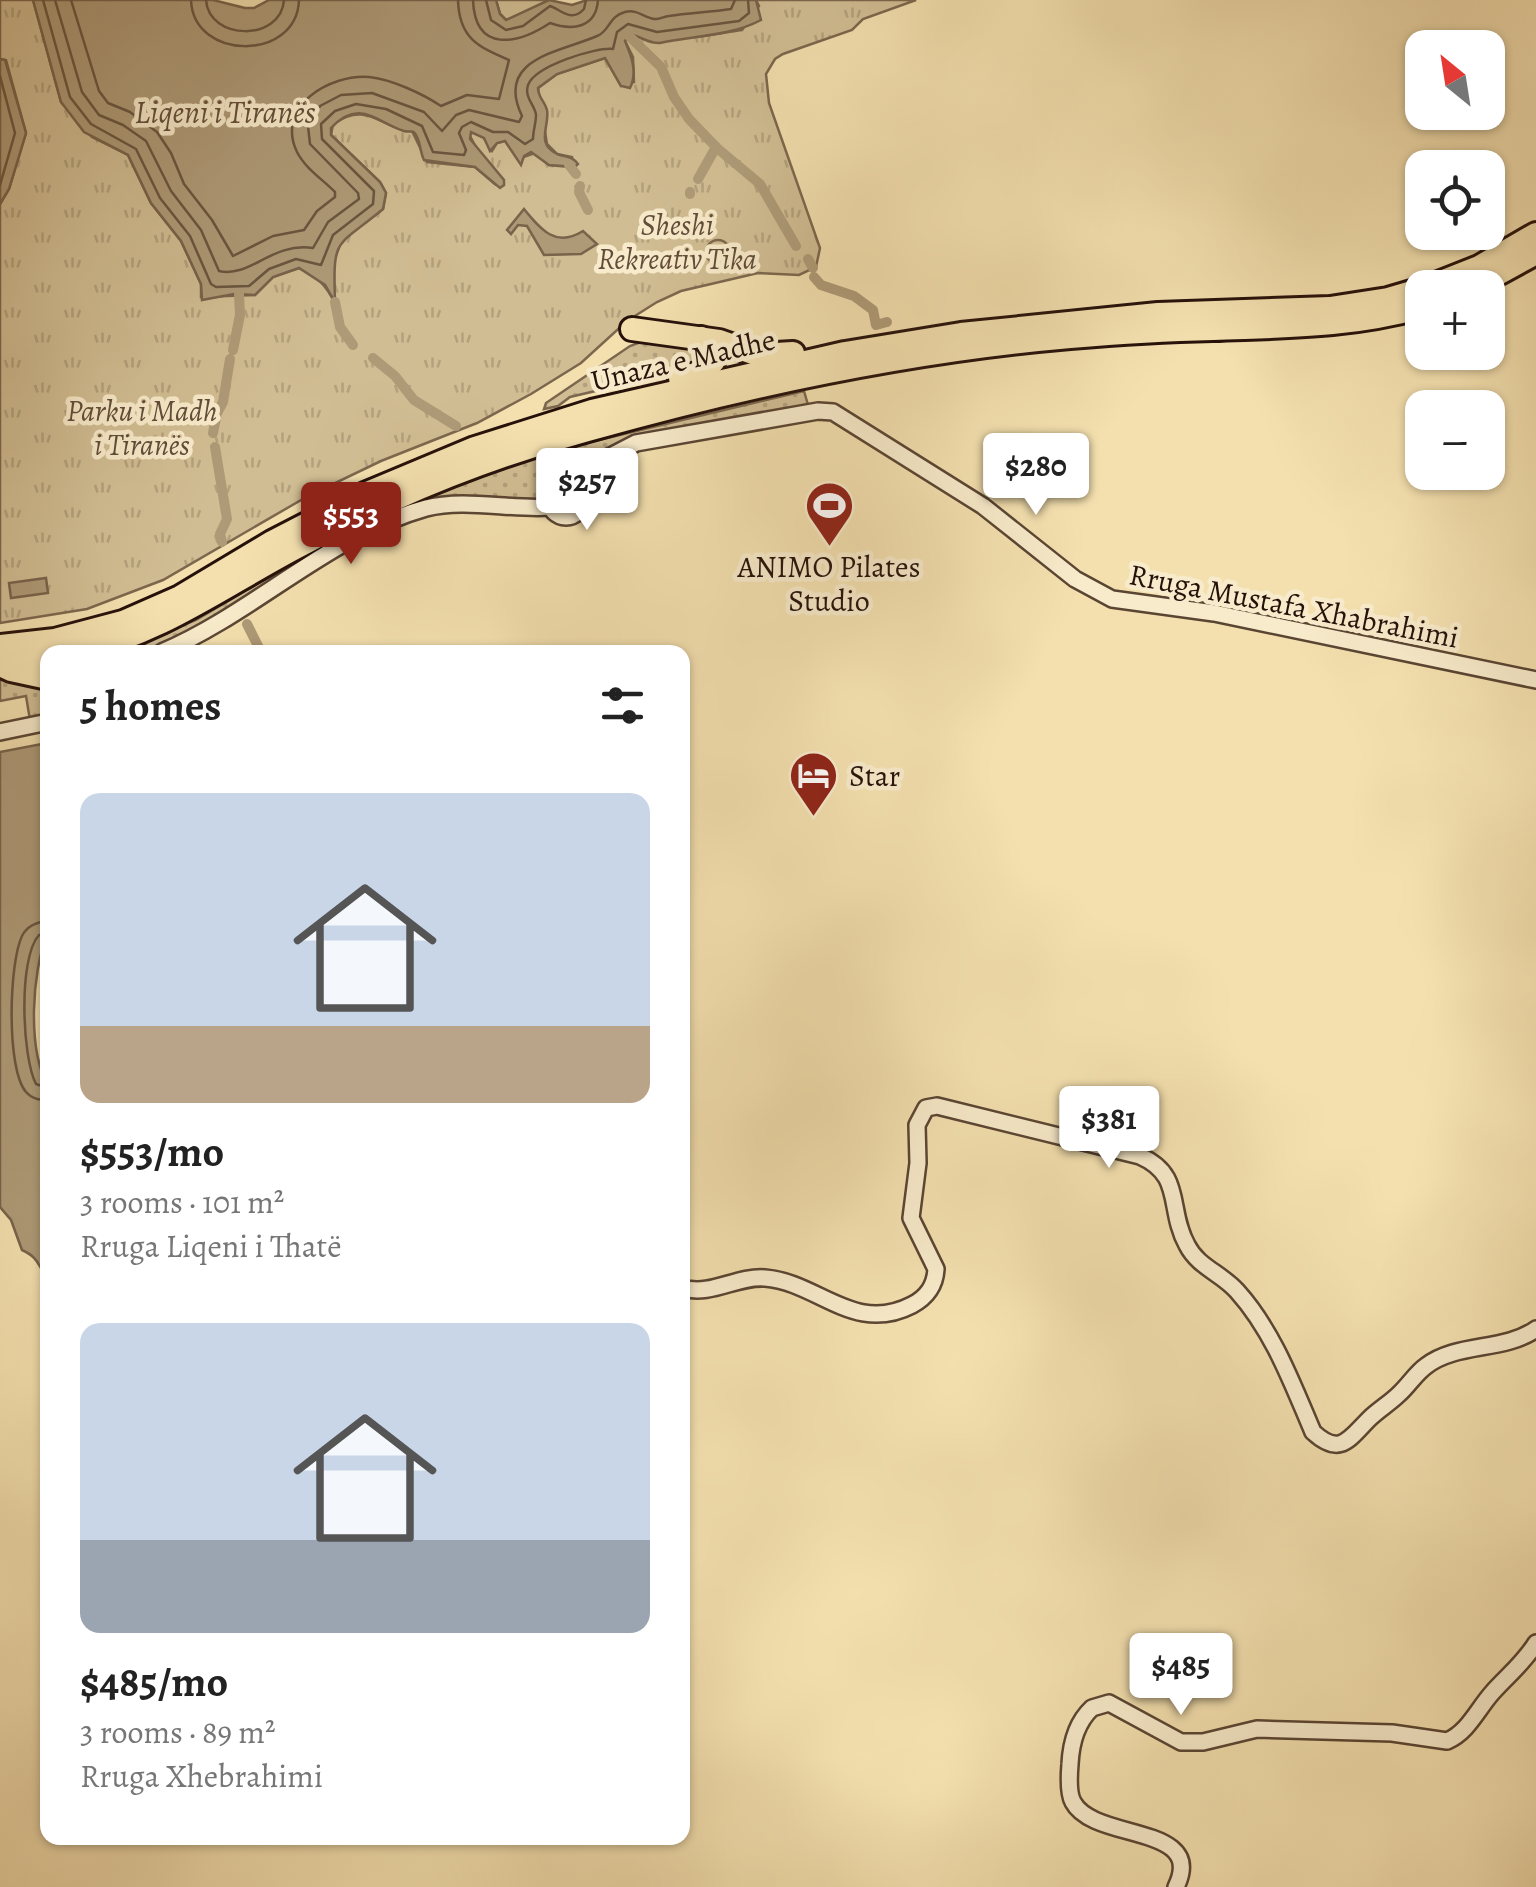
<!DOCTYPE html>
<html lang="en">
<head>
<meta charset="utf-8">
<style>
	body { margin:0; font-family:Alegreya,serif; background:#f2f2f2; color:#222; height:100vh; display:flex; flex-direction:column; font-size:38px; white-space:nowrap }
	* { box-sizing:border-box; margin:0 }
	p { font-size:32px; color:#767676 }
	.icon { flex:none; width:55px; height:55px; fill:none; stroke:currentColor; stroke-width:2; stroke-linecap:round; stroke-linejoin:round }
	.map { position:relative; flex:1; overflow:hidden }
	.drawer { position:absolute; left:40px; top:645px; width:650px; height:1200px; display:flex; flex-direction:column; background:#fff; border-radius:20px; box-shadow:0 2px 8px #0004 }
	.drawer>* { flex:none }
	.needle { width:65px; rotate:330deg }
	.fabs { position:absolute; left:1405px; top:30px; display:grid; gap:20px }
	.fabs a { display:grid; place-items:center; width:100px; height:100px; border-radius:20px; background:#fff; box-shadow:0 2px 8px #0004; font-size:50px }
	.price { position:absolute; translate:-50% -85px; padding:0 22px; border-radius:10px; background:#fff; color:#222; font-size:32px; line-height:65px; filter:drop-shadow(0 2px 5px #0008) }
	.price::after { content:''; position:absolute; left:50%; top:60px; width:30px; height:22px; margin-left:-15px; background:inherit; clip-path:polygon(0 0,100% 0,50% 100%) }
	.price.on { background:#8f2418; color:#fff }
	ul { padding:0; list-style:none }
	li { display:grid; align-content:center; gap:20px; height:530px; padding:0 40px }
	li span { display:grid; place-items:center; height:310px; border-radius:20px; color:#555 }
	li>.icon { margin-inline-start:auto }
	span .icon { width:180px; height:180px; fill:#fffc; stroke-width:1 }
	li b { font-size:42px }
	h2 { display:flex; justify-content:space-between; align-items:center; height:120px; padding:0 40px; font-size:42px }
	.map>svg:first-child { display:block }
</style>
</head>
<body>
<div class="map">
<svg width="1536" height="1887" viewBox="0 0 1536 1887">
	<defs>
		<pattern id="grass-dots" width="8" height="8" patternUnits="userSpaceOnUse" patternTransform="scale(2.5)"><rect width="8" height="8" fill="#d1bd93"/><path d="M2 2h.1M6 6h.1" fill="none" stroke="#b3a17d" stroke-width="1.8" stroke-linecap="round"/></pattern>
		<pattern id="park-tufts" width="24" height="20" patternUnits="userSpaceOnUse" patternTransform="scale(2.5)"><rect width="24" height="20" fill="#d1bd93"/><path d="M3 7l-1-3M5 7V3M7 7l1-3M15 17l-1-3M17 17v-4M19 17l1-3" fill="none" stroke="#b3a17d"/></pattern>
	</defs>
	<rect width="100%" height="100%" fill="#f4e0af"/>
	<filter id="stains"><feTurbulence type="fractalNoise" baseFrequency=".002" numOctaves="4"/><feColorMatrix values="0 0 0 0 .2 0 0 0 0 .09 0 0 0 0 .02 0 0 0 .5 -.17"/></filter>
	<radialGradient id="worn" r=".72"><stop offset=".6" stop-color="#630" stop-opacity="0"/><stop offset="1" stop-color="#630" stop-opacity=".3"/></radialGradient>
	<g fill="url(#grass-dots)" stroke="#7c674e" stroke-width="2.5">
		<polygon points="646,340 697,345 706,358 681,371 570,397 558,406 544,409 546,403 630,346"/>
		<polygon points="804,391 808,405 639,438 586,469 574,479 564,474 558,454 545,458 549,482 539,500 431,502 428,496 557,450"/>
		<polygon points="308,554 310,558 221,615 160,648 150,652 119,652 196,620"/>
		<polygon points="47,669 47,717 30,720 26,696 0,701 0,679"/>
	</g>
	<g fill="url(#park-tufts)" stroke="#7c674e" stroke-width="2.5">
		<path d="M0,0H33L61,102L92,137L128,155L151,203L181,241L201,284V297L255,295L273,277L299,268C314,275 323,282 331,296L333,265L341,241L383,209L386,193L380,182L331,135L333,124C369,100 380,129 412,131L427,162L475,167L496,185L469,134L475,132L484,138L492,151L497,143L505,141L518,159L535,153L549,165L574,167L572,157L557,154L547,144L538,88L557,74L605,58L621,86L634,82L633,57L625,41L630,33C665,45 705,35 742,30L759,6L756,0H916L863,19L852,30L783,54L775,59L766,74L769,103L820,248L816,267L799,275L758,273L681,291L657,302L627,321L581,363L531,394L477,423L381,461L308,496L163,580L87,609L0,623V204L9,189L26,133L6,60L0,59Z"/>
		<polygon points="496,0 549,0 518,17 506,20 500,14"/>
	</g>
	<circle fill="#d1bd93" stroke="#7c674e" stroke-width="2.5" cx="718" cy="252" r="12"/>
	<g fill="#ae9a77" stroke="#78634b" stroke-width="2.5">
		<path d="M33,0H213L245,8H254L269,0H496L500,14L506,20L549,0L572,5L587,0H756L761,20C731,36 693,36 660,43C650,44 639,36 630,34L625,41C631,55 638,72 630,88L621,86L605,58L557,74L538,88C538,98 545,101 547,110C550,126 535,143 557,154C567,158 571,155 578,164L575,167L549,165L531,152L524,156L521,165L505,141L497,143L490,151L484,138L471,132L470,139L504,180V185L500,188L475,167L424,160C420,152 421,145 417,137C413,128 412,133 404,131C377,123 360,97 331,128V135L380,182L386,193L383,209C335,249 333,235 335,302L325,285L299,268L273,277L255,295L234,294L202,300L201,284L181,241L151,203L128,155L84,132L61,102Z"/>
		<polygon points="0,59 5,60 26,133 9,189 0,204"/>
		<path d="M524,209C541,230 556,248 583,231L597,244L581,254L544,255L527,226L518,225L511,234L507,230Z"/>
		<polygon points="46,578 48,593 11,598 9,583"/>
		<path d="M47,743V935C32,971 27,1050 48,1085L47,1274C37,1269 42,1259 22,1250L11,1220L0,1207V752Z"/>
	</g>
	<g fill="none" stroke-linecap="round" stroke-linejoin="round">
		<g stroke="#6a5640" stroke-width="2.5">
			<path d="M43,0L70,97L91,124L136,149L160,198L190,236L211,284L216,287L249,286L269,269L296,259L321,265L333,235L373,204L374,191L322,139L321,124L335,111L356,104L386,109L422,126L433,152L464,155L466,150L459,133L462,127L471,122L493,132H508L525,144L533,139C533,131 536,123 536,115C535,105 524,98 528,85C535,66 595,47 613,49L617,32L628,24L657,32L739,21L749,13L748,0"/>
			<path d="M55,0L82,92L99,115L123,125L146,141L171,191L201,230L219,271C251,278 271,242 313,248L328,222L359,199L358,193L310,144L308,126L320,106L341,95L372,93L424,112L442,131L456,115L469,110L519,122L522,116C494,58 561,52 597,36C609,32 609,16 625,12C637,9 643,17 654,19C659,20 664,16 669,16C690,13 711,12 731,9L735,0"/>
			<path d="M71,0L99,91L108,103L130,112L157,132L171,153L184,184L212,220L233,256L273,236L304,230L317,211L335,197V192C322,179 305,168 297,152C275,106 330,74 369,77C391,79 423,94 441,106L467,95L499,99L509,60C479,47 459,39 458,0"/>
			<path d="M191,0C193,61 297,62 299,0"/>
			<path d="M206,0C209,41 281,42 284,0"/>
			<path d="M473,0C475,54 518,44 550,23C573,31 596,28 598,0"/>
			<path d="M486,0L491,20L506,30L523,26L550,6C562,10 571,23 584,9L586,0"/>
			<polyline points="0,76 15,133 0,185"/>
			<path d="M48,921C36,922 27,926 22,936C9,963 6,1069 26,1092C32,1099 39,1100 48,1100"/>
			<path d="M48,934L39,935C18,958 22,1057 36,1084L48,1088"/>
		</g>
		<g stroke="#ae9a77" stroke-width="10">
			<polyline points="628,35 661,67 674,97 689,119 717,148 760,184 796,246"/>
			<polyline points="569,165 576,174"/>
			<polyline points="698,179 716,147"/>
			<polyline points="580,186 579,192 588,210"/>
			<polyline points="690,194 690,192"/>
			<polyline points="808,259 813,268"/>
			<polyline points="814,277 821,285 854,296 873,310 876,325 887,322"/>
			<polyline points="335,302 340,327 353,345"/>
			<polyline points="233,350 240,315 239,294"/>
			<polyline points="373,358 395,376 414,400 456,426"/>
			<polyline points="213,433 217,413 223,402 230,359"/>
			<polyline points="215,447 227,519 220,534 222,542"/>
			<polyline points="247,624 261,652"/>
		</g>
		<defs>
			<g id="minor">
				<circle cx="566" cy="500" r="17"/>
				<polyline points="578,489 607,458 636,443 818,411 833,412 983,506 1075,579 1112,599 1214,613 1536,680"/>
				<path d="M162,652C254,613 329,535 426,508C465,498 510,510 550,507"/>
				<polyline points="0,732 48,722"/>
				<path d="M682,1288C713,1296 735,1276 765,1278C818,1282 854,1335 912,1305C927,1297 935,1286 936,1269L911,1218L918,1163L917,1125L926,1108L937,1106L1140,1156C1184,1175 1167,1209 1187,1245C1198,1267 1221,1273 1237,1291C1273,1331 1292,1383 1313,1432C1340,1457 1349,1439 1369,1419C1378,1410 1390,1403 1399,1394C1408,1386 1416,1373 1426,1366C1457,1342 1504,1352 1536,1329"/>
				<path d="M1176,1887C1207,1823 1094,1842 1073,1802C1068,1793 1069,1776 1070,1764C1071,1744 1077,1722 1092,1708L1109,1703L1181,1742H1203L1257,1729L1392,1733L1447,1741C1468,1732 1477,1710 1492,1693C1507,1676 1524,1663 1536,1643"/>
			</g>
			<g id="highway">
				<polyline points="1426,288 1479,267 1536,234"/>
				<polyline points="1472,288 1536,253"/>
				<polyline points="632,329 719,341 759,355 793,353"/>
				<polyline points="680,379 699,373 713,362 710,348 701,338"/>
				<polyline points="0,646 55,640 123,622 180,597 272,542 365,494 475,448 592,411 845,353 961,334 1158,314 1330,308 1388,299 1422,289"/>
				<path d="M77,652C161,634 226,584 301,545C392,496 488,457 588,430C744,386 908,351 1070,337C1117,333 1165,330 1213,329C1290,326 1347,327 1422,307"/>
				<polyline points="8,662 48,658"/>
				<polyline points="0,665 11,670 48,678"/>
			</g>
		</defs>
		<use href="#minor" stroke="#5a4533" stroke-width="20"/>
		<use href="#highway" stroke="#26110a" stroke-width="28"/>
		<use href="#minor" stroke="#f8ebcb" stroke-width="15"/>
		<use href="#highway" stroke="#f4e0af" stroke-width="22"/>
	</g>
	<defs>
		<symbol id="stadium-pin" viewBox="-11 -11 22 30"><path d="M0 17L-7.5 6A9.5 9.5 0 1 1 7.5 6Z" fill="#8f2418" stroke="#f8ebcb"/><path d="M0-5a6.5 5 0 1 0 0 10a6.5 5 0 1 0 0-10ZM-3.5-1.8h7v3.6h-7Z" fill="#fff"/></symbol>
		<symbol id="hotel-pin" viewBox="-11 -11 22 30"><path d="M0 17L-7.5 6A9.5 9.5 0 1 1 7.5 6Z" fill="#8f2418" stroke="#f8ebcb"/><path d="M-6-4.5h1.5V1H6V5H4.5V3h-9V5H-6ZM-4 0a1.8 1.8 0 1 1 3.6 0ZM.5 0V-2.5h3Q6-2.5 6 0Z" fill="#fff"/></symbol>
	</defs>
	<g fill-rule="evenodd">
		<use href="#stadium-pin" x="802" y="478" width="55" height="75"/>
		<use href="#hotel-pin" x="786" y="748" width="55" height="75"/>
	</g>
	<g text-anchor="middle" stroke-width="9" stroke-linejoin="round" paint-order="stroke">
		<g font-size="30" font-style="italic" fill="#624d3a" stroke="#f8ebcb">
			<text x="677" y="235">Sheshi<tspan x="677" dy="34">Rekreativ Tika</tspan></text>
			<text x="142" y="421">Parku i Madh<tspan x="142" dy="34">i Tiranës</tspan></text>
		</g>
		<g font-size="30" fill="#26110a" stroke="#f8ebcb">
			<text transform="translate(683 360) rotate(-13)" y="10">Unaza e Madhe</text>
			<text transform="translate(1294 606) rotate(11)" y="10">Rruga Mustafa Xhabrahimi</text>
		</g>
		<g font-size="30" fill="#26110a" stroke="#f8ebcb">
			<text x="829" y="577">ANIMO Pilates<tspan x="829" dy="34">Studio</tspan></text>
			<text x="849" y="786" text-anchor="start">Star</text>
		</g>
		<g font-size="32" font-style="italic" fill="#634f3b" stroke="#f8ebcb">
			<text x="225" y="123">Liqeni i Tiranës</text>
		</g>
	</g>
	<rect width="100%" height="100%" filter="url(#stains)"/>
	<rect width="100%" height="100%" fill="url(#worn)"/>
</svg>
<div class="fabs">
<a><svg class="needle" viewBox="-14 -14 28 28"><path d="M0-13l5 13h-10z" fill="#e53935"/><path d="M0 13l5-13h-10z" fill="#767676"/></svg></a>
<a><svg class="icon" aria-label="locate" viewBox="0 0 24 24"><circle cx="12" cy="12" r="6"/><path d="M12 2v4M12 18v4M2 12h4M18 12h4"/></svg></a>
<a>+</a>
<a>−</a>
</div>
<b class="price" style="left:1036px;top:518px">$280</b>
<b class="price" style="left:587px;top:533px">$257</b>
<b class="price on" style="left:351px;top:567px">$553</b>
<b class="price" style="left:1109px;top:1171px">$381</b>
<b class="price" style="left:1181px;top:1718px">$485</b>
<section class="drawer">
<h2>5 homes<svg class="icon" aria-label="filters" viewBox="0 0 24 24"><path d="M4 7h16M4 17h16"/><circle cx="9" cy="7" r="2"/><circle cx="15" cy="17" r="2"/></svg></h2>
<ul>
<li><span style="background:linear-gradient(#c9d6e8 75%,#b9a48a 0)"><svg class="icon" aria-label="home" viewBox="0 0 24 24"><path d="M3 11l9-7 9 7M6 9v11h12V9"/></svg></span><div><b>$553/mo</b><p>3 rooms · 101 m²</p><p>Rruga Liqeni i Thatë</p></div></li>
<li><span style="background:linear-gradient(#c9d6e8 70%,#9aa5b1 0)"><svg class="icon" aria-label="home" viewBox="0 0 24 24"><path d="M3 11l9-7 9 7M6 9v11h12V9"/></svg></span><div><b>$485/mo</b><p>3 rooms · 89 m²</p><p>Rruga Xhebrahimi</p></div></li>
</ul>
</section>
</div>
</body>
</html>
